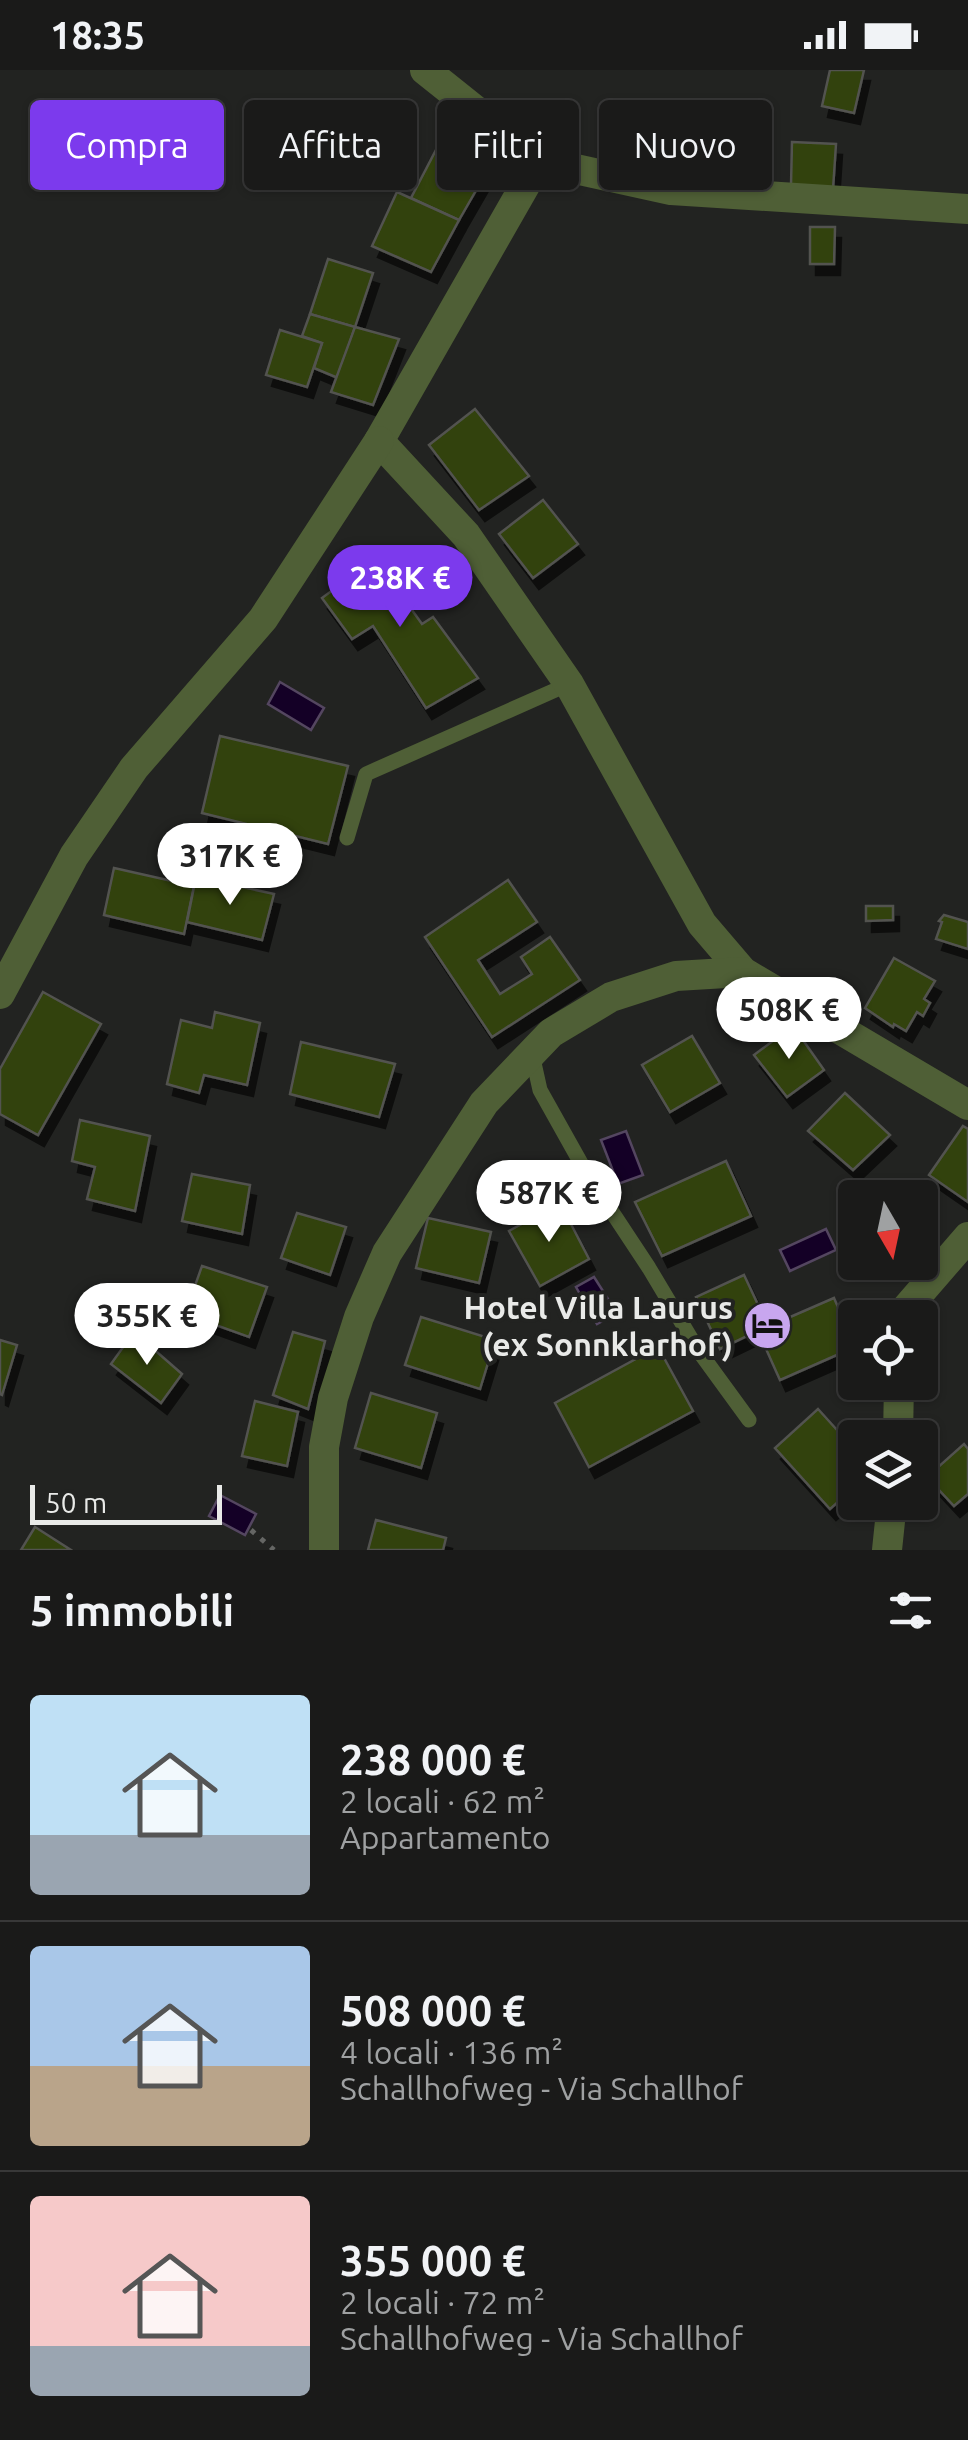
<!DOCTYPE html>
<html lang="it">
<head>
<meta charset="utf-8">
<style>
	body { margin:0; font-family:Ubuntu,sans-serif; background:#232322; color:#f1f3f6; height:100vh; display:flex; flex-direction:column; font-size:38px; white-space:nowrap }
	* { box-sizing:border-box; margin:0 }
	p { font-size:32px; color:#9fa1a2 }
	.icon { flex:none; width:55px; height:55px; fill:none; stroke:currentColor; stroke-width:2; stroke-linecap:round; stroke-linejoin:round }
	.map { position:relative; height:1480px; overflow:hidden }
	.drawer { display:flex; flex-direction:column; background:#1a1a19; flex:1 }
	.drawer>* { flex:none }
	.hud { position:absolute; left:30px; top:30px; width:910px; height:90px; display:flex; gap:20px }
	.needle { width:65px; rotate:171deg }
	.fabs { position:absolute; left:838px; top:1110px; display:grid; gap:20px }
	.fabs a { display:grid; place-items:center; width:100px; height:100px; border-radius:10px; background:#1a1a19; box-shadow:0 2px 8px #0004,0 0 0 2px #383838; font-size:50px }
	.scale { position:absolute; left:30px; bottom:25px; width:192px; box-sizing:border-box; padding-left:10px; border:5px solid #e9eae8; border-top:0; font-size:28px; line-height:35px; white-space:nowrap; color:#e9eae8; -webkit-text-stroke:8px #222321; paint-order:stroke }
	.price { position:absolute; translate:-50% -85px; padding:0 22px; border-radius:35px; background:#fff; color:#222; font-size:32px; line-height:65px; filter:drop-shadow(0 2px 5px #0008) }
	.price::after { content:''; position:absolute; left:50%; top:60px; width:30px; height:22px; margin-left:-15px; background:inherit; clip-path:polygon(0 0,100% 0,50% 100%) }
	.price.active { background:#7c3aed; color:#fff }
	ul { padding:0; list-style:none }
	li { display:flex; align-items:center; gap:30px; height:250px; padding:0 30px }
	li+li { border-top:2px solid #383838 }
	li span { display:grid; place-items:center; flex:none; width:280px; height:200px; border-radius:10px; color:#555 }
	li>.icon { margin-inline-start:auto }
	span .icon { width:120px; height:120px; fill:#fffc; stroke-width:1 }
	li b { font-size:42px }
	h2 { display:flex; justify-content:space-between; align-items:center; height:120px; padding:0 30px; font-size:42px }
	.chip { padding:0 35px; border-radius:10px; background:#1a1a19; box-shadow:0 2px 8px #0004,0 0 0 2px #383838; font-size:35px; line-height:90px }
	.chip.active { background:#7c3aed; color:#fff }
	.status { display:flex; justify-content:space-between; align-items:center; height:70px; padding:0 50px; background:#1a1a19; direction:ltr }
	.status svg { height:28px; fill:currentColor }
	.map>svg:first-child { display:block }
</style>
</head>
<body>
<div class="status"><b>18:35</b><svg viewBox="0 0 49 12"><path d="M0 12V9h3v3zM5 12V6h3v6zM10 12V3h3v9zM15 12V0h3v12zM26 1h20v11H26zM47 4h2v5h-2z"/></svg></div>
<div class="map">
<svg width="968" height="1480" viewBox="0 0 968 1480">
	<defs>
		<filter id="shadow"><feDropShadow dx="6" dy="11" stdDeviation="0" flood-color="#0009"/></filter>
	</defs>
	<rect width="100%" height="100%" fill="#222321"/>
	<g fill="#140026" stroke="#544660" stroke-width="2.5">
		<polygon points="280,612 324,638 311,660 268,634"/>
		<polygon points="626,1061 643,1105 618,1114 601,1070"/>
		<polygon points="826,1159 836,1180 790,1201 780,1180"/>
		<polygon points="594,1207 617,1243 597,1254 576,1217"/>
		<polygon points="220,1425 256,1444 245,1465 209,1446"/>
	</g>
	<g fill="#304208" stroke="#525350" stroke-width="2.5" filter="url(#shadow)">
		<polygon points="830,0 864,0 854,43 822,36"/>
		<polygon points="792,72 836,74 833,119 791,116"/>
		<polygon points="436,80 486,103 459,150 411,128"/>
		<polygon points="397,122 459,150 431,202 372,176"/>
		<polygon points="810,157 835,157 834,194 810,194"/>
		<polygon points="328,189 373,203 355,257 310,244"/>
		<polygon points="310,244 355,257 338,308 314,298 322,273 302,266"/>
		<polygon points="355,257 399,269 373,335 331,322"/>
		<polygon points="280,260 322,273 307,317 266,305"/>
		<polygon points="475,339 529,406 479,440 429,375"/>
		<polygon points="543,430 578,474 533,508 499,464"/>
		<polygon points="385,482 416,524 404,529 422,554 433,547 478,608 426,638 373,556 352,569 322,528"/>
		<polygon points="220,666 348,696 328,774 202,743"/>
		<polygon points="114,798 194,816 184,864 104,845"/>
		<polygon points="196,807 274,824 262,870 187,852"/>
		<polygon points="508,810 537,852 478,890 500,924 532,904 521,887 550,867 580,910 492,967 425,867"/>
		<polygon points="866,836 893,836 893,850 866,851"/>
		<polygon points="944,845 968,852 968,879 936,869 942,852 939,851"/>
		<polygon points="894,888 935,911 924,929 930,933 923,946 917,942 906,961 894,954 893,957 865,938"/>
		<polygon points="43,922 101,954 38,1065 0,1044 0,999"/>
		<polygon points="215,942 260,953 247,1015 204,1005 199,1023 167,1014 181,950 212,958"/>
		<polygon points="793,956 824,1000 787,1027 754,985"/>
		<polygon points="692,966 720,1013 670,1042 642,995"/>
		<polygon points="301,972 395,994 379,1047 290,1024"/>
		<polygon points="845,1023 890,1065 853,1100 808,1061"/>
		<polygon points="80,1050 150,1066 135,1141 87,1129 95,1097 72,1091"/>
		<polygon points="963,1056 968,1059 968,1132 929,1105"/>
		<polygon points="726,1091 751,1146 662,1186 635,1132"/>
		<polygon points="192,1104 250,1115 242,1164 182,1151"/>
		<polygon points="560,1133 589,1189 540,1216 509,1161"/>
		<polygon points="297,1143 346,1157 330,1205 281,1188"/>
		<polygon points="428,1148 491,1162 479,1213 416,1198"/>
		<polygon points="202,1196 267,1217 249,1267 185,1244"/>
		<polygon points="744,1205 768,1256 720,1279 696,1227"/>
		<polygon points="834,1228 855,1277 780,1310 758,1261"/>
		<polygon points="421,1247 495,1270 480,1319 405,1295"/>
		<polygon points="134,1262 182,1304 161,1333 111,1294"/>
		<polygon points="293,1262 325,1271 308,1339 273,1325"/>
		<polygon points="0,1270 17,1275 2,1325 0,1324"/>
		<polygon points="658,1277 693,1341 589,1397 555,1333"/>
		<polygon points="371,1323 437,1343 421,1398 355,1378"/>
		<polygon points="255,1331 298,1342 287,1396 242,1386"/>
		<polygon points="818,1339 855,1380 855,1417 830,1439 775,1378"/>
		<polygon points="964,1374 968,1379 968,1424 954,1436 927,1407"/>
		<polygon points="376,1450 446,1468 443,1480 368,1480"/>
		<polygon points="35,1457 71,1480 21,1480"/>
	</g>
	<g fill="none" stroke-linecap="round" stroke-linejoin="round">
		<polyline stroke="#656664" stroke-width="5" stroke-dasharray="5 8" stroke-linecap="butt" points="251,1460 274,1480"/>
		<g stroke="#4f5f36" stroke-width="15">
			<polyline points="347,768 366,704 569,614"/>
			<polyline points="540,982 534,993 540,1020 587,1104 649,1198 698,1280 749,1350"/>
		</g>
		<g stroke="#4f5f36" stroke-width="30">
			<polyline points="425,0 539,91 671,120 968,139"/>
			<polyline points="539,91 379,371 466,465 569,614 702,854 743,902 968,1035"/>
			<polyline points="0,924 74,786 134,698 263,549 379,371"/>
			<polyline points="898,1248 968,1167"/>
			<polyline points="898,1368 899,1312"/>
			<polyline points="324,1480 324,1377 333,1328 359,1247 387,1183 484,1033 551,963 611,927 676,906 743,902"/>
			<polyline points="887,1480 892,1432"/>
		</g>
	</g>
	<defs>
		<symbol id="hotel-disc" viewBox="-11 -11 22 22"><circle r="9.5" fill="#c8a6ef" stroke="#222321"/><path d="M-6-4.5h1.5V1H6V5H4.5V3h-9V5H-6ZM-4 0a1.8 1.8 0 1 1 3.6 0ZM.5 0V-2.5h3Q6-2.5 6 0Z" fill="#111"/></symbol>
	</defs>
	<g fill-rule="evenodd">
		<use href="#hotel-disc" x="740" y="1228" width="55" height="55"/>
	</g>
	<g text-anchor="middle" stroke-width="8" stroke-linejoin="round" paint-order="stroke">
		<g font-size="32" font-weight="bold" fill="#e9eae8" stroke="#222321" text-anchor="end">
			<text x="733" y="1249">Hotel Villa Laurus<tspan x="733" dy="37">(ex Sonnklarhof)</tspan></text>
		</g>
	</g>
</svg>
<div class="fabs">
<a><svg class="needle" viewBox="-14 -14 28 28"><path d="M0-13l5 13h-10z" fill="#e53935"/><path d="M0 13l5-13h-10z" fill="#9fa1a2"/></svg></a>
<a><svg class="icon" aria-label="locate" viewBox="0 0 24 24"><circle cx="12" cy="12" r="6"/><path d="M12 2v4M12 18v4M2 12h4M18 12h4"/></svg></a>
<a><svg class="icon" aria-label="layers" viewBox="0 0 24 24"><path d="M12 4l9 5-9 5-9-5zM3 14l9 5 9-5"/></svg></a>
</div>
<div class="scale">50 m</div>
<b class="price active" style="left:400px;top:560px">238K €</b>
<b class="price" style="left:230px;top:838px">317K €</b>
<b class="price" style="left:789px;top:992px">508K €</b>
<b class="price" style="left:549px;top:1175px">587K €</b>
<b class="price" style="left:147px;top:1298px">355K €</b>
<div class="hud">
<a class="chip active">Compra</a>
<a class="chip">Affitta</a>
<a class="chip">Filtri</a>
<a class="chip">Nuovo</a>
</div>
</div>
<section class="drawer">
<h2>5 immobili<svg class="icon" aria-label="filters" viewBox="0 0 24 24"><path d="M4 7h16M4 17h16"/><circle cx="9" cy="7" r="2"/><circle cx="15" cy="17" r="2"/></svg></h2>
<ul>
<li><span style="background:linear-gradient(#bfe0f5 70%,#9aa5b1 0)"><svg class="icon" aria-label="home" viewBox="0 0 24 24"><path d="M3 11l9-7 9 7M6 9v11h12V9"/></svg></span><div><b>238 000 €</b><p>2 locali · 62 m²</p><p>Appartamento</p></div></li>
<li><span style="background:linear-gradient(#a9c7e8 60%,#b9a48a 0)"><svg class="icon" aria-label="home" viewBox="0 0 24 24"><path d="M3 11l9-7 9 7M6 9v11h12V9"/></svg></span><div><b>508 000 €</b><p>4 locali · 136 m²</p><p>Schallhofweg - Via Schallhof</p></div></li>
<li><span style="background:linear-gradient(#f6c9c9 75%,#9aa5b1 0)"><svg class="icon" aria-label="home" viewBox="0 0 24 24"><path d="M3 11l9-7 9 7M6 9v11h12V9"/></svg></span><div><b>355 000 €</b><p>2 locali · 72 m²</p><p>Schallhofweg - Via Schallhof</p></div></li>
</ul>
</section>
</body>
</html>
